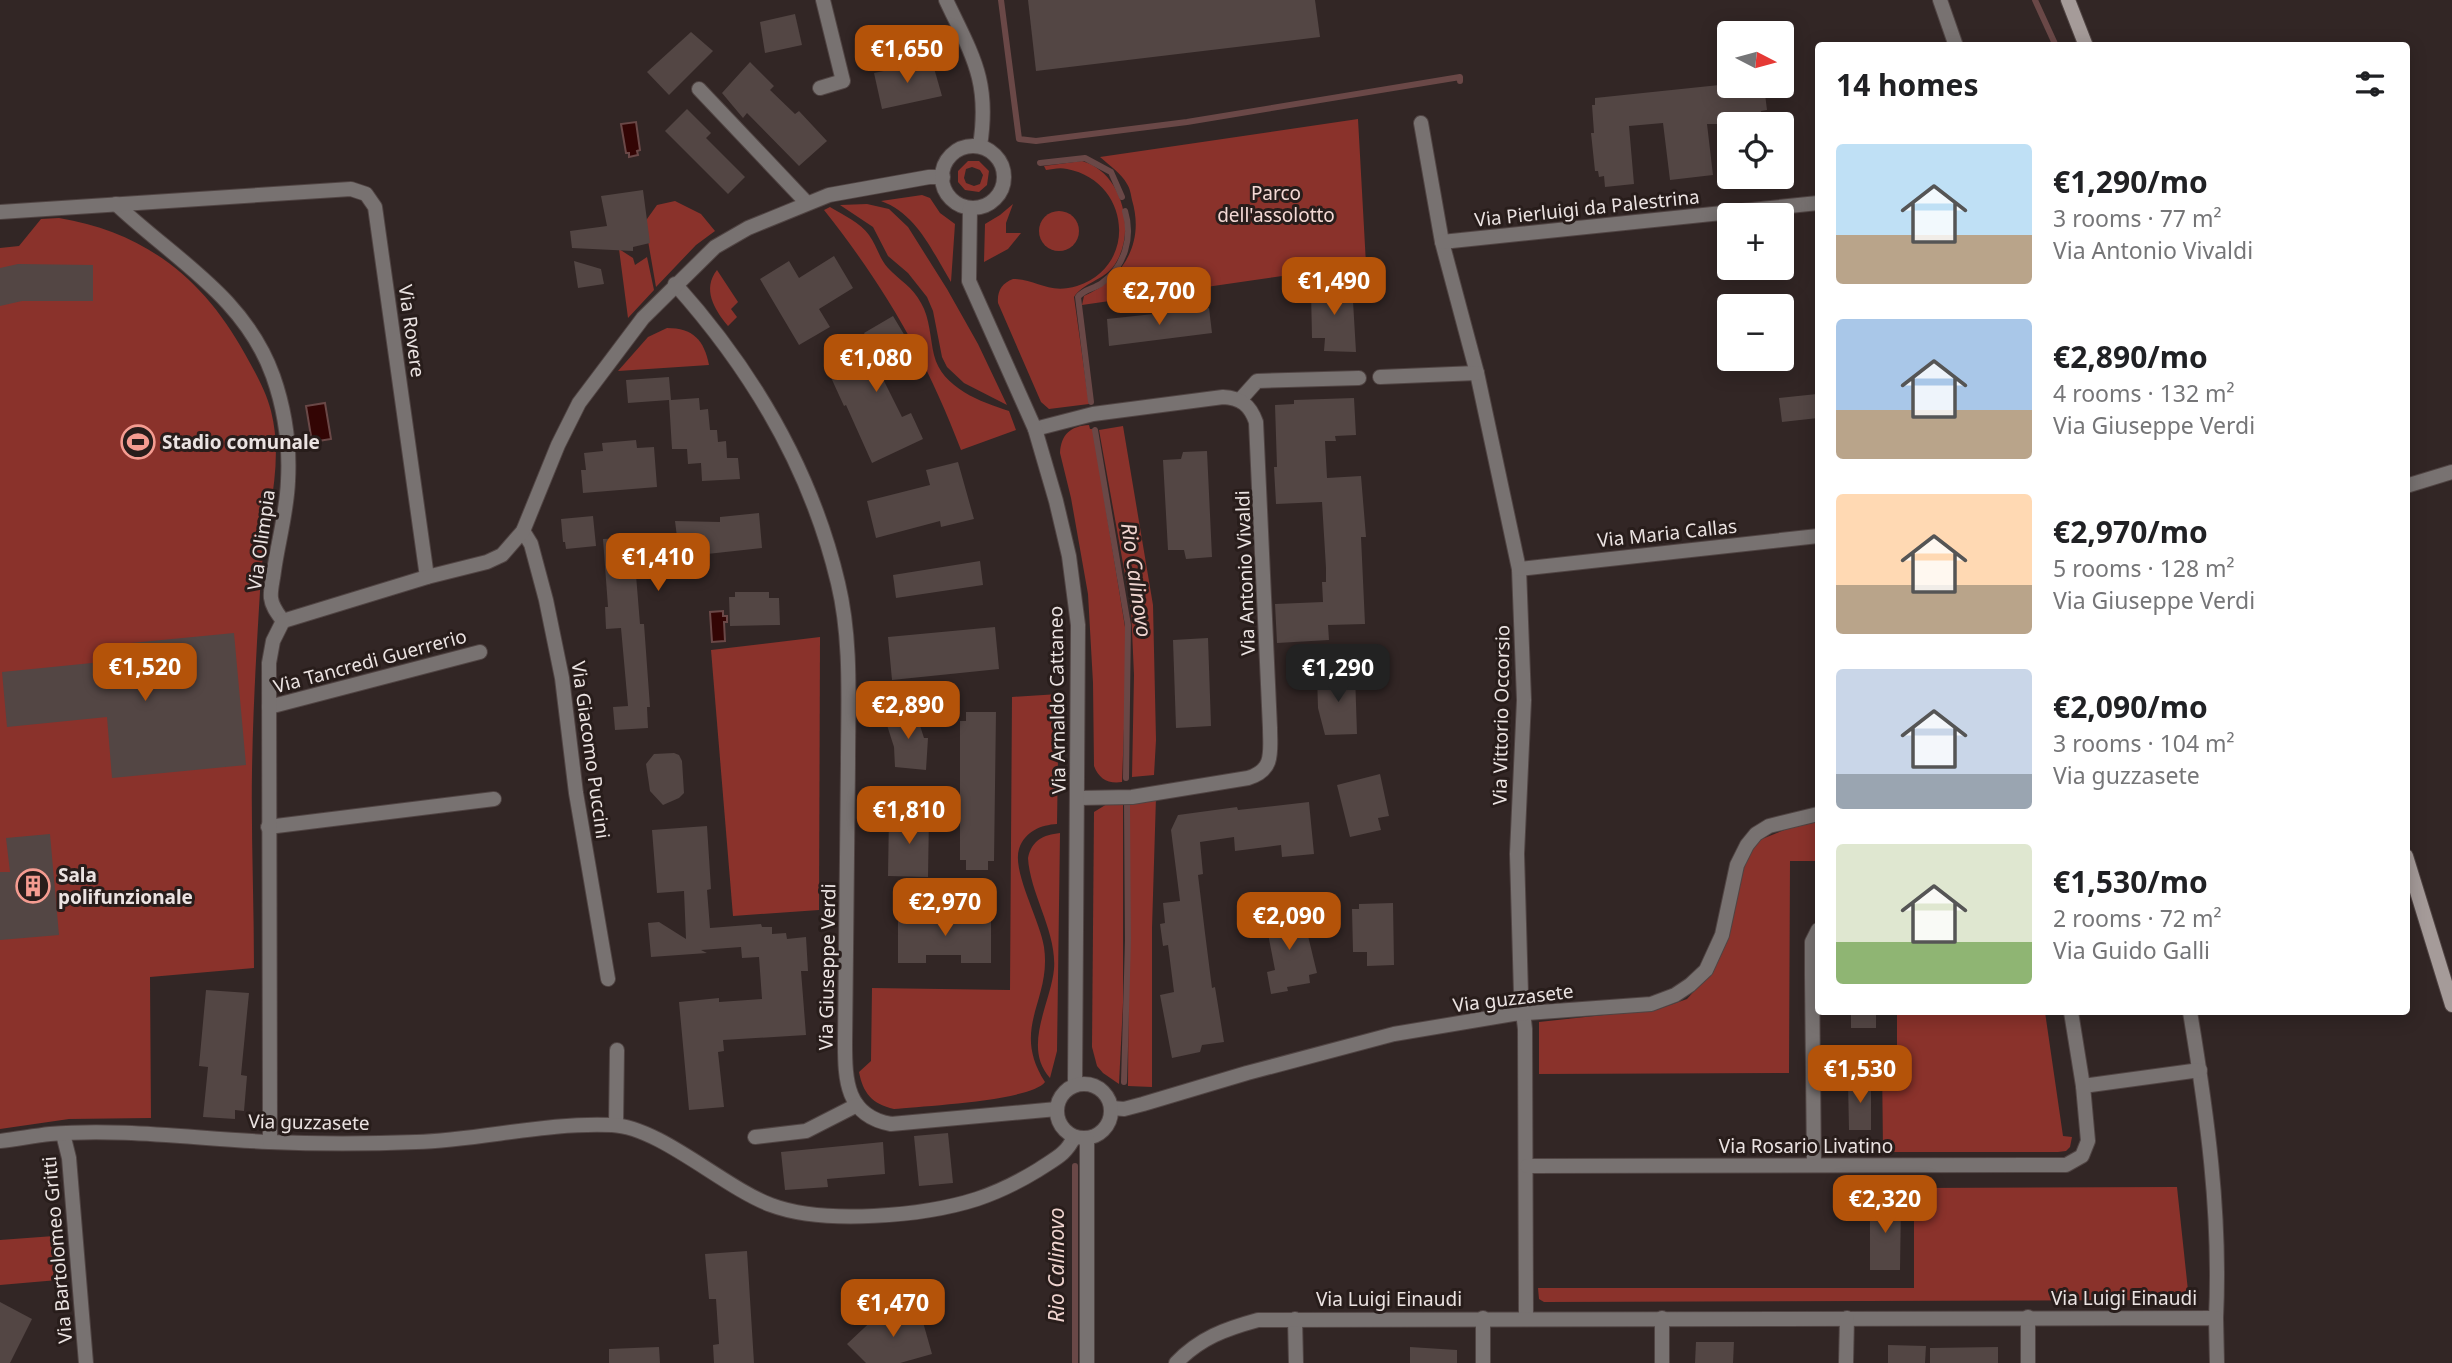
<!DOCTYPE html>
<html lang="en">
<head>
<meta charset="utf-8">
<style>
	body { margin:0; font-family:"Noto Sans",sans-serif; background:#f2f2f2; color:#202124; height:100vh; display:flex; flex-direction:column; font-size:26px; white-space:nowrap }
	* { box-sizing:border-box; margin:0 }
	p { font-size:23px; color:#757577 }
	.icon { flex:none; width:38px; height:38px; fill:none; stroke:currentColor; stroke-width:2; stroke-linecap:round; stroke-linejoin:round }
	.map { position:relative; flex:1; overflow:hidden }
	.drawer { position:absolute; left:1815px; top:42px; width:595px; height:973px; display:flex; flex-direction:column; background:#fff; border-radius:7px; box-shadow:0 4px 18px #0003 }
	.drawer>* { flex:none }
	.needle { width:46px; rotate:96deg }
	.fabs { position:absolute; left:1717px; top:21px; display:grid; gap:14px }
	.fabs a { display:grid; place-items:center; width:77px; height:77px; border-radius:7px; background:#fff; box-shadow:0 4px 18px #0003; font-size:35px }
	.price { position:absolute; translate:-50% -60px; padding:0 16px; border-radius:14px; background:#b45309; color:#fff; font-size:23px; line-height:46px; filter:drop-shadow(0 2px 4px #0008) }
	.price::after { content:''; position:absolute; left:50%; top:42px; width:21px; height:16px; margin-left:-10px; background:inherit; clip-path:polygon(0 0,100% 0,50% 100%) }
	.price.selected { background:#222; color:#fff }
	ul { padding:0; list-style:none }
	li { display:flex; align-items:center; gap:21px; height:175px; padding:0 21px }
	li span { display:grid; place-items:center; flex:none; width:196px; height:140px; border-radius:7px; color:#555 }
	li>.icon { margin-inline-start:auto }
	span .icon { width:84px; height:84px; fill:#fffc; stroke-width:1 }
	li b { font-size:30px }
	h2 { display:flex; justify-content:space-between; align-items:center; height:84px; padding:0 21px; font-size:30px }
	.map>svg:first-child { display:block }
</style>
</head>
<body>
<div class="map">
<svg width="2452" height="1363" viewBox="0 0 2452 1363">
	<rect width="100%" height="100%" fill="#322625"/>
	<g fill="#8a322b" fill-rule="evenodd">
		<path d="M1358,119L1366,264L1082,305L1084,296C1123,279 1145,243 1132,200C1131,195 1130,188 1127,184C1122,174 1109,165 1100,157Z"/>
		<path d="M968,161H979L989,171L987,185L979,192L965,190L958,182V171ZM972,167L980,170L983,175L980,184L974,186L966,183L964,178L966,169Z"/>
		<path d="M1082,161C1123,172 1138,234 1113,267C1103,280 1083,283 1074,297L1089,404L1049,409L1041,402L998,303C997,291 1002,283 1013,279C1037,279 1048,295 1077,286C1139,266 1130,181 1067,169C1060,167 1053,169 1046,170L1044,166Z"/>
		<path d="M922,195L930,198L940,213L955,224L951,282C932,251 917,214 881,201Z"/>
		<polygon points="675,201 701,214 715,231 696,245 656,287 646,229 647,219 657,205"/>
		<polygon points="867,204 889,209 908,227 947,289 978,344 1007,405 964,383 947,367 942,357 933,311 927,297 908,273 888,256 873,227 840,205"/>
		<polygon points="1013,204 1006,223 1006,233 1021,233 1008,249 984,262 985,224 1000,215"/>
		<path d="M830,207C843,215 861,223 869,235C877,246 879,258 888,268C899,280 913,287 921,303C930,318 930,338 934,355C942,388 981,402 1009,411L1016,430L961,450C926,358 885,287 824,210Z"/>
		<circle cx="1059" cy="231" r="20"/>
		<path d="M59,218C145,232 204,279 245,354C255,372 266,391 271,411C285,466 265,520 261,575C257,640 253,706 252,771C251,837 254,902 254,968L150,977L151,1118L69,1119L0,1129V248L19,246L41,219Z"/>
		<polygon points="619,249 633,258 635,265 647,257 654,290 628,318"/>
		<path d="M717,270L738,302L731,309L737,317L728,326C714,309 702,289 717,270Z"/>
		<path d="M667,328C693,328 704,340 709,365L618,371L648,337Z"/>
		<path d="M1089,425L1090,429H1093L1125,627L1126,675L1122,782C1108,784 1099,779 1094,766L1093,683L1088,594L1071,498L1060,453C1061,434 1071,426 1089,425Z"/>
		<polygon points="1123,426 1153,605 1156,740 1154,775 1132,777 1134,675 1131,608 1099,430"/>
		<polygon points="820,637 819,910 733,916 711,650"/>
		<path d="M1059,694L1057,824C1041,825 1025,831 1019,849C1012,872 1040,920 1044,947C1052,1001 1010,1027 1045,1082C1031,1101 921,1106 894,1109C872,1104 863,1093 859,1072L871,1061L872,988L1010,990L1012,697Z"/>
		<polygon points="1156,797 1152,928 1152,1087 1128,1086 1130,801"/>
		<polygon points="1123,802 1123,1003 1119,1084 1103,1073 1097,1066 1092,1047 1094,812 1107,804"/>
		<polygon points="1818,822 1818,861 1790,861 1789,1073 1539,1074 1539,1022 1659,1009 1687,999 1707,977 1743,869 1757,841 1789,828"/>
		<path d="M1060,833L1057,1051L1050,1078C1022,1047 1051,1003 1054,969C1057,932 1030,894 1028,858C1032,840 1043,835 1060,833Z"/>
		<polygon points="1897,1012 2045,1012 2063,1136 2072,1137 2070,1147 2066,1151 2058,1152 1883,1152 1882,1061 1897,1060"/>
		<polygon points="2177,1187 2189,1300 1544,1302 1539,1299 1538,1288 1914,1288 1914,1188"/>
		<polygon points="54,1236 58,1280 0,1285 0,1240"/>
	</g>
	<g fill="#330504" stroke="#6a4847" stroke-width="2">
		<polygon points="636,122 640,150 637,151 638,155 629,157 629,153 626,153 621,124"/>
		<polygon points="325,403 331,439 312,442 306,406"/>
		<polygon points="723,611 723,616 727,616 727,622 724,622 725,641 712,642 710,612"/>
	</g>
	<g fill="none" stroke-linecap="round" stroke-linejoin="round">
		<g stroke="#6a4847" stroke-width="6">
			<polyline points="1001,0 1019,139 1036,141 1187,122 1460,77 1460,81"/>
			<polyline points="2035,0 2056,46"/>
			<polyline points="1040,163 1085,158 1111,172 1122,197"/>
			<path d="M1091,402L1078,297C1084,289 1094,289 1102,283C1125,266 1133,237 1125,211"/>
			<polyline points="1095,430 1128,625 1126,778"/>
			<polyline points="1124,1082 1128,941 1127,802"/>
			<polyline points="1075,1363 1075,1166"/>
		</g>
	</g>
	<g fill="#534644">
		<polygon points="1028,0 1315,0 1320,37 1036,71"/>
		<polygon points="795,14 802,45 765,53 760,22"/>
		<polygon points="691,32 713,51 669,95 647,72"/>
		<polygon points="932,61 942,96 882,109 874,73"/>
		<polygon points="750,62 774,86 770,90 795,114 799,111 827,141 799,166 747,113 743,118 722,93"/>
		<polygon points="1729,84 1729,86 1764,86 1767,110 1761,111 1763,124 1707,124 1713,175 1670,180 1663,123 1629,126 1634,184 1605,187 1604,176 1599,177 1598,171 1595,171 1591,133 1594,133 1592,105 1595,105 1595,98"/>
		<polygon points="687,109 711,133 706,138 745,177 728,194 665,131"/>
		<polygon points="643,190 650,243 633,247 633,251 572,248 570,231 607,226 601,196"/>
		<polygon points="834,256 853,288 819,309 830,327 799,345 760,279 789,261 799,278"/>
		<polygon points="574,261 601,269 604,284 578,288"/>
		<polygon points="18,264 93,265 93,301 22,301 0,306 0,268"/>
		<polygon points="1324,282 1352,284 1356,352 1324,351 1325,338 1312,338 1311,291 1323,293"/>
		<polygon points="1209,308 1212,333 1109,346 1107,319"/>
		<polygon points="893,316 911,346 886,361 891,370 881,375 902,417 911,413 923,439 872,463 846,405 844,406 828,371 849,361 848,359 872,346 864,333"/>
		<polygon points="669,377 671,400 699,398 700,410 708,409 710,430 717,430 718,442 726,441 727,458 738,458 740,479 702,481 701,463 688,464 687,449 672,449 669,400 628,403 626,380"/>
		<polygon points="1817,394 1818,418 1782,422 1779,398"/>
		<polygon points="1354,398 1356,435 1335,436 1336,441 1325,441 1327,478 1361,476 1366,537 1361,537 1365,624 1328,625 1329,640 1277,643 1275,604 1323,602 1322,582 1326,582 1326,568 1322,502 1276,504 1274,467 1277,467 1275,405 1294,404 1294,400"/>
		<polygon points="636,440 637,448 654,447 657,487 583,493 581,470 586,470 584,453 603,451 602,443"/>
		<polygon points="1207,451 1212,557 1186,559 1184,550 1168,550 1163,460 1181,459 1183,452"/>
		<polygon points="958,462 974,519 941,527 940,521 876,538 867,501 930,485 926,470"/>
		<polygon points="759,513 762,548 698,555 698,552 651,552 652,561 647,561 647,574 636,575 640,624 644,624 650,707 647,707 648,728 615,730 613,707 628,706 621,628 606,629 605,607 608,607 603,539 623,538 623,541 677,537 675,521 720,522 720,517"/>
		<polygon points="593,516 596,546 566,549 565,542 563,542 561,519"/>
		<polygon points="980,561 983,585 896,598 893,575"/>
		<polygon points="735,592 769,592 769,598 779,598 780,625 730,626 729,597 735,597"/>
		<polygon points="995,627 999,669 892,680 888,637"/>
		<polygon points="234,633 246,765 112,778 107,717 7,727 2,672 102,662 100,646"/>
		<polygon points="1208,638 1211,726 1176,728 1173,640"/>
		<polygon points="1355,674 1357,734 1325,735 1318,708 1317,676"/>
		<polygon points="914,707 924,738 928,738 926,770 895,767 894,747 886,722 897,718 895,713"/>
		<polygon points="966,712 996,712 994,861 988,861 988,870 966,870 966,860 960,860 960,721 966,721"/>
		<polygon points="674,753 679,755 682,761 684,793 679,798 663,805 650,791 646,764 654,754"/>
		<polygon points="1380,774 1389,816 1378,818 1381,830 1350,837 1337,785"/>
		<polygon points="1309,802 1314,854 1282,857 1281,845 1235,851 1234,837 1200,842 1203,874 1198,875 1205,933 1212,988 1215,987 1224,1042 1202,1045 1200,1052 1172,1058 1160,995 1174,992 1168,945 1163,946 1160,924 1165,923 1163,903 1180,901 1171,830 1178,815 1237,807 1238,810"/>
		<polygon points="889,815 929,815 928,877 888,876"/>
		<polygon points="707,826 711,889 707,890 710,928 761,924 762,927 772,927 772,934 786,933 787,939 806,937 808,971 801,971 806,1035 723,1040 724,1051 718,1052 724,1107 689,1110 679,1002 719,998 719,1002 762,999 759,957 742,958 741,947 701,950 707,953 651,957 648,923 659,922 686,939 684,891 657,893 652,830"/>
		<polygon points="50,834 59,935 0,940 0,872 10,872 6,838"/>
		<polygon points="1393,903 1394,965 1367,966 1367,952 1353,952 1352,909 1359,909 1359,904"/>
		<polygon points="1302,911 1317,973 1309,975 1310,983 1287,987 1288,991 1271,994 1267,972 1275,970 1265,918"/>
		<polygon points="898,915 991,915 991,963 961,963 961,955 926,955 926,963 898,963"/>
		<polygon points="206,990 249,993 241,1075 247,1076 244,1111 235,1110 235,1119 203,1117 208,1067 199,1066"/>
		<rect x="1851" y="1012" width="25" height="16"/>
		<polygon points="1871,1080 1871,1130 1849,1130 1848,1081"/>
		<polygon points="948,1133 953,1183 919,1186 914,1136"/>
		<polygon points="883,1142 885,1174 827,1179 828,1187 785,1190 781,1152"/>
		<polygon points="1870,1200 1901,1201 1900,1270 1870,1270"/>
		<polygon points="747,1251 754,1363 714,1363 713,1345 719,1344 716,1299 709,1299 705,1254"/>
		<polygon points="0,1302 32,1319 10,1363 0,1363"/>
		<polygon points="919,1308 932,1354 900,1363 866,1363 847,1344 880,1313 885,1318"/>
		<polygon points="1696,1342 1734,1342 1733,1363 1695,1363"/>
		<polygon points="1888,1345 1926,1346 1925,1363 1888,1363"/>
		<polygon points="659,1347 660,1363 609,1363 609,1349"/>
		<polygon points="1410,1347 1457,1350 1457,1363 1410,1363"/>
		<polygon points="1998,1347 1998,1363 1930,1363 1930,1348"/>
	</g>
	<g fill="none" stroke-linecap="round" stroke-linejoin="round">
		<defs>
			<g id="minor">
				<polyline points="1940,0 1956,46"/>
				<polyline points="820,88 843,81 823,0"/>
				<polyline points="699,89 806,202"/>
				<polyline points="1421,123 1442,242 1477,373 1519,569 1524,700 1517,854 1521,994 1525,1029 1526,1318"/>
				<path d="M116,204C174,259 245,297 273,376C285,410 290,445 288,481C287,511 278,542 274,571C273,580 270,590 271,598C272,607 278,614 283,621"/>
				<polyline points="0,212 351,189 366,194 375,207 427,577"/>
				<polyline points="1442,242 1818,203"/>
				<path d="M675,284C753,371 811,469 838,583C852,641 848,703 848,763C847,856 846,950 845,1043C845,1080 846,1116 891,1124L1057,1109"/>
				<polyline points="1380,377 1477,373"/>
				<polyline points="1240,400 1257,381 1359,378"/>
				<path d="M1035,429L1093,414L1223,397C1241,398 1250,405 1256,422L1270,728C1270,751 1275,770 1248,778L1132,797L1078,798"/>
				<polyline points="2406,486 2452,472"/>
				<polyline points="523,531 531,544 546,600 562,678 576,793 608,979"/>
				<polyline points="1519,569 1818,536"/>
				<polyline points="283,621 427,577 487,562 502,555 523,531 558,445 579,403 643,318 715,247 748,228 829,195 929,177 943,177"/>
				<polyline points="269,707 480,652"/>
				<polyline points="268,827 494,799"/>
				<path d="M2190,1012C2207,1114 2221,1213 2216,1318"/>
				<polyline points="2083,1086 2200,1070"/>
				<polyline points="1112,1108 1124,1109 1143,1104 1247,1073 1394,1034 1513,1014 1651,1004 1675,995 1690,985 1706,970 1722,935 1737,865 1747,845 1756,834 1769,826 1818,814"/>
				<polyline points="616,1125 617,1050"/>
				<polyline points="63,1134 69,1158 86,1363"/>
				<polyline points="755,1137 806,1131 857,1105"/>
				<path d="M0,1141C17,1139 33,1136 50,1134C123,1128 197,1139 269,1142C318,1144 367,1144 416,1142C481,1140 546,1122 612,1125C660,1127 723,1187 771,1205C824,1225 924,1216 977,1199C998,1192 1020,1181 1038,1170C1054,1159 1066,1155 1074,1137"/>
				<polyline points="270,1142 269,663 273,641 283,621"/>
				<polyline points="1814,1164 1812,976 1812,942 1818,930"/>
				<polyline points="1527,1166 2066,1165 2082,1156 2088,1141 2083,1086 2071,1012"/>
				<polyline points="2028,1317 2028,1363"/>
				<polyline points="1295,1319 1296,1363"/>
				<path d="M1176,1363C1200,1338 1225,1329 1258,1320L2216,1318L2217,1363"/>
				<polyline points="1483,1363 1483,1318"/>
				<polyline points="1662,1363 1662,1318"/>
				<polyline points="1846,1363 1847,1318"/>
			</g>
			<g id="tertiary">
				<path d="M946,0C973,57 990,81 980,146"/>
				<circle cx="973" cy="177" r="31"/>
				<polyline points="970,208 969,281 1035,429 1056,501 1069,556 1078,625 1075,1085"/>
				<circle cx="1084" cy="1111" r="27"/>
				<polyline points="1087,1363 1087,1139"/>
			</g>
			<g id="secondary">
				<polyline points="2068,0 2086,46"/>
				<polyline points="2406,856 2452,1005"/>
			</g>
		</defs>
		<use href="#minor" stroke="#504443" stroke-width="16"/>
		<use href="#tertiary" stroke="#504443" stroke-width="16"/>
		<use href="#secondary" stroke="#504443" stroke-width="16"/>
		<use href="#minor" stroke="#787271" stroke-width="14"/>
		<use href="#tertiary" stroke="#787271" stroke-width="14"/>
		<use href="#secondary" stroke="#a59b99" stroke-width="14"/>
	</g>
	<defs>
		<symbol id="stadium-ring" viewBox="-11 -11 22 22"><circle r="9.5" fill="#281d1b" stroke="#f59c91" stroke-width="1.5"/><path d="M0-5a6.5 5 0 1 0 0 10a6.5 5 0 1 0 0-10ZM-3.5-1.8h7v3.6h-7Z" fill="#f59c91"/></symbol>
		<symbol id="building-ring" viewBox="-11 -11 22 22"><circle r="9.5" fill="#281d1b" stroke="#f59c91" stroke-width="1.5"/><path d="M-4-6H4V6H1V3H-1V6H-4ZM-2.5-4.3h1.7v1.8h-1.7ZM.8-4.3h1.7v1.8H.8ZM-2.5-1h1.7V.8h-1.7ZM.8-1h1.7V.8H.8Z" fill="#f59c91"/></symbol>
	</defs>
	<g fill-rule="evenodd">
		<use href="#stadium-ring" x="119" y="423" width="38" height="38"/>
		<use href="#building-ring" x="14" y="867" width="38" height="38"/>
	</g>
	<g text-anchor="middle" stroke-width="6" stroke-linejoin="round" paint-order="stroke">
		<g font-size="19" fill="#f4d9d5" stroke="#281d1b">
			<text x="1276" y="200">Parco<tspan x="1276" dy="22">dell'assolotto</tspan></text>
		</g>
		<g font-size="19" fill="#ebe3e2" stroke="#281d1b">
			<text transform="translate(1587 208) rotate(-6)" y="7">Via Pierluigi da Palestrina</text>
			<text transform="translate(412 331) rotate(82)" y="7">Via Rovere</text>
			<text transform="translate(1667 533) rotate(-6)" y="7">Via Maria Callas</text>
			<text transform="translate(261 540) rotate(-82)" y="7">Via Olimpia</text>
			<text transform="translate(1245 573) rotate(-92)" y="7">Via Antonio Vivaldi</text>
			<text transform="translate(370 661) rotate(-15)" y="7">Via Tancredi Guerrerio</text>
			<text transform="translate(1057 700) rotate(-91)" y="7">Via Arnaldo Cattaneo</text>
			<text transform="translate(1501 715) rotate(-89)" y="7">Via Vittorio Occorsio</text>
			<text transform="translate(591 750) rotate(82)" y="7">Via Giacomo Puccini</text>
			<text transform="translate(827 967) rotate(-89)" y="7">Via Giuseppe Verdi</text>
			<text transform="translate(1513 998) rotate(-7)" y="7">Via guzzasete</text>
			<text transform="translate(309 1122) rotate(1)" y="7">Via guzzasete</text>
			<text x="1806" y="1153">Via Rosario Livatino</text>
			<text transform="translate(57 1250) rotate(-95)" y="7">Via Bartolomeo Gritti</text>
			<text x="2124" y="1305">Via Luigi Einaudi</text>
			<text x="1389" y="1306">Via Luigi Einaudi</text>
		</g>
		<g font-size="19" font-weight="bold" fill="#ebe3e2" stroke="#281d1b" text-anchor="start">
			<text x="162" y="449">Stadio comunale</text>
			<text x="58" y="882">Sala<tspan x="58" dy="22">polifunzionale</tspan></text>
		</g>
		<g font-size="21" font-style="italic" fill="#efd4cf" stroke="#281d1b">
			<text transform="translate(1136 580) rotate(82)" y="7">Rio Calinovo</text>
			<text transform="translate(1057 1265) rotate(-90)" y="7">Rio Calinovo</text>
		</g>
	</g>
</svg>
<div class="fabs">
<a><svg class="needle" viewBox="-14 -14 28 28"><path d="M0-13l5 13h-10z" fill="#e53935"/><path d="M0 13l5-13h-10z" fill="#757577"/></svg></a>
<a><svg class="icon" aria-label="locate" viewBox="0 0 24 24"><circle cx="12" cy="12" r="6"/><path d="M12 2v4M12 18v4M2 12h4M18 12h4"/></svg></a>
<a>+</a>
<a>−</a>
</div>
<b class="price" style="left:907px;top:85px">€1,650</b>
<b class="price" style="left:1334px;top:317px">€1,490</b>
<b class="price" style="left:1159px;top:327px">€2,700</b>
<b class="price" style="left:876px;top:394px">€1,080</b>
<b class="price" style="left:658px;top:593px">€1,410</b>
<b class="price" style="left:145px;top:703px">€1,520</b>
<b class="price selected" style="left:1338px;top:704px">€1,290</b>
<b class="price" style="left:908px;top:741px">€2,890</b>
<b class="price" style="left:909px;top:846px">€1,810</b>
<b class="price" style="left:945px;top:938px">€2,970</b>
<b class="price" style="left:1289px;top:952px">€2,090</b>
<b class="price" style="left:1860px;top:1105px">€1,530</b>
<b class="price" style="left:1885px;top:1235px">€2,320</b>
<b class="price" style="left:893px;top:1339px">€1,470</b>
<section class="drawer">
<h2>14 homes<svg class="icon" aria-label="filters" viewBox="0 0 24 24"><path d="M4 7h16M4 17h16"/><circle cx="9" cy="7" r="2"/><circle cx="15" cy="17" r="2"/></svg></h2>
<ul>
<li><span style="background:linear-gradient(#bfe0f5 65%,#b9a48a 0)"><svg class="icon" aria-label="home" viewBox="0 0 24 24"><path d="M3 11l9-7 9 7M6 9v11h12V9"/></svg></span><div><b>€1,290/mo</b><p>3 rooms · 77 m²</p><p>Via Antonio Vivaldi</p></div></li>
<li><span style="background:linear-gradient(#a9c7e8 65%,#b9a48a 0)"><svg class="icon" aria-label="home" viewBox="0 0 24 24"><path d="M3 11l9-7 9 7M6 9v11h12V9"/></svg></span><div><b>€2,890/mo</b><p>4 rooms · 132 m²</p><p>Via Giuseppe Verdi</p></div></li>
<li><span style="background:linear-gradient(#ffd9b3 65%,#b9a48a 0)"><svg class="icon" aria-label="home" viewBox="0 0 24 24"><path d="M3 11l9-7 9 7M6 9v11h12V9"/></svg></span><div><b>€2,970/mo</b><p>5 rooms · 128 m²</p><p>Via Giuseppe Verdi</p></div></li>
<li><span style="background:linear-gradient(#c9d6e8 75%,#9aa5b1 0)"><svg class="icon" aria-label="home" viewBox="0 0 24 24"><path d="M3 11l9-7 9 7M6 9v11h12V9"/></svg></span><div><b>€2,090/mo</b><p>3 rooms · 104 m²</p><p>Via guzzasete</p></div></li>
<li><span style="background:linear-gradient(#dfe7d0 70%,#8fb573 0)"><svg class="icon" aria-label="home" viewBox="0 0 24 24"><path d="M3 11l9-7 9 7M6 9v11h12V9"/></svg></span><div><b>€1,530/mo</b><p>2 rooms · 72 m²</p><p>Via Guido Galli</p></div></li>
</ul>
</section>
</div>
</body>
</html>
